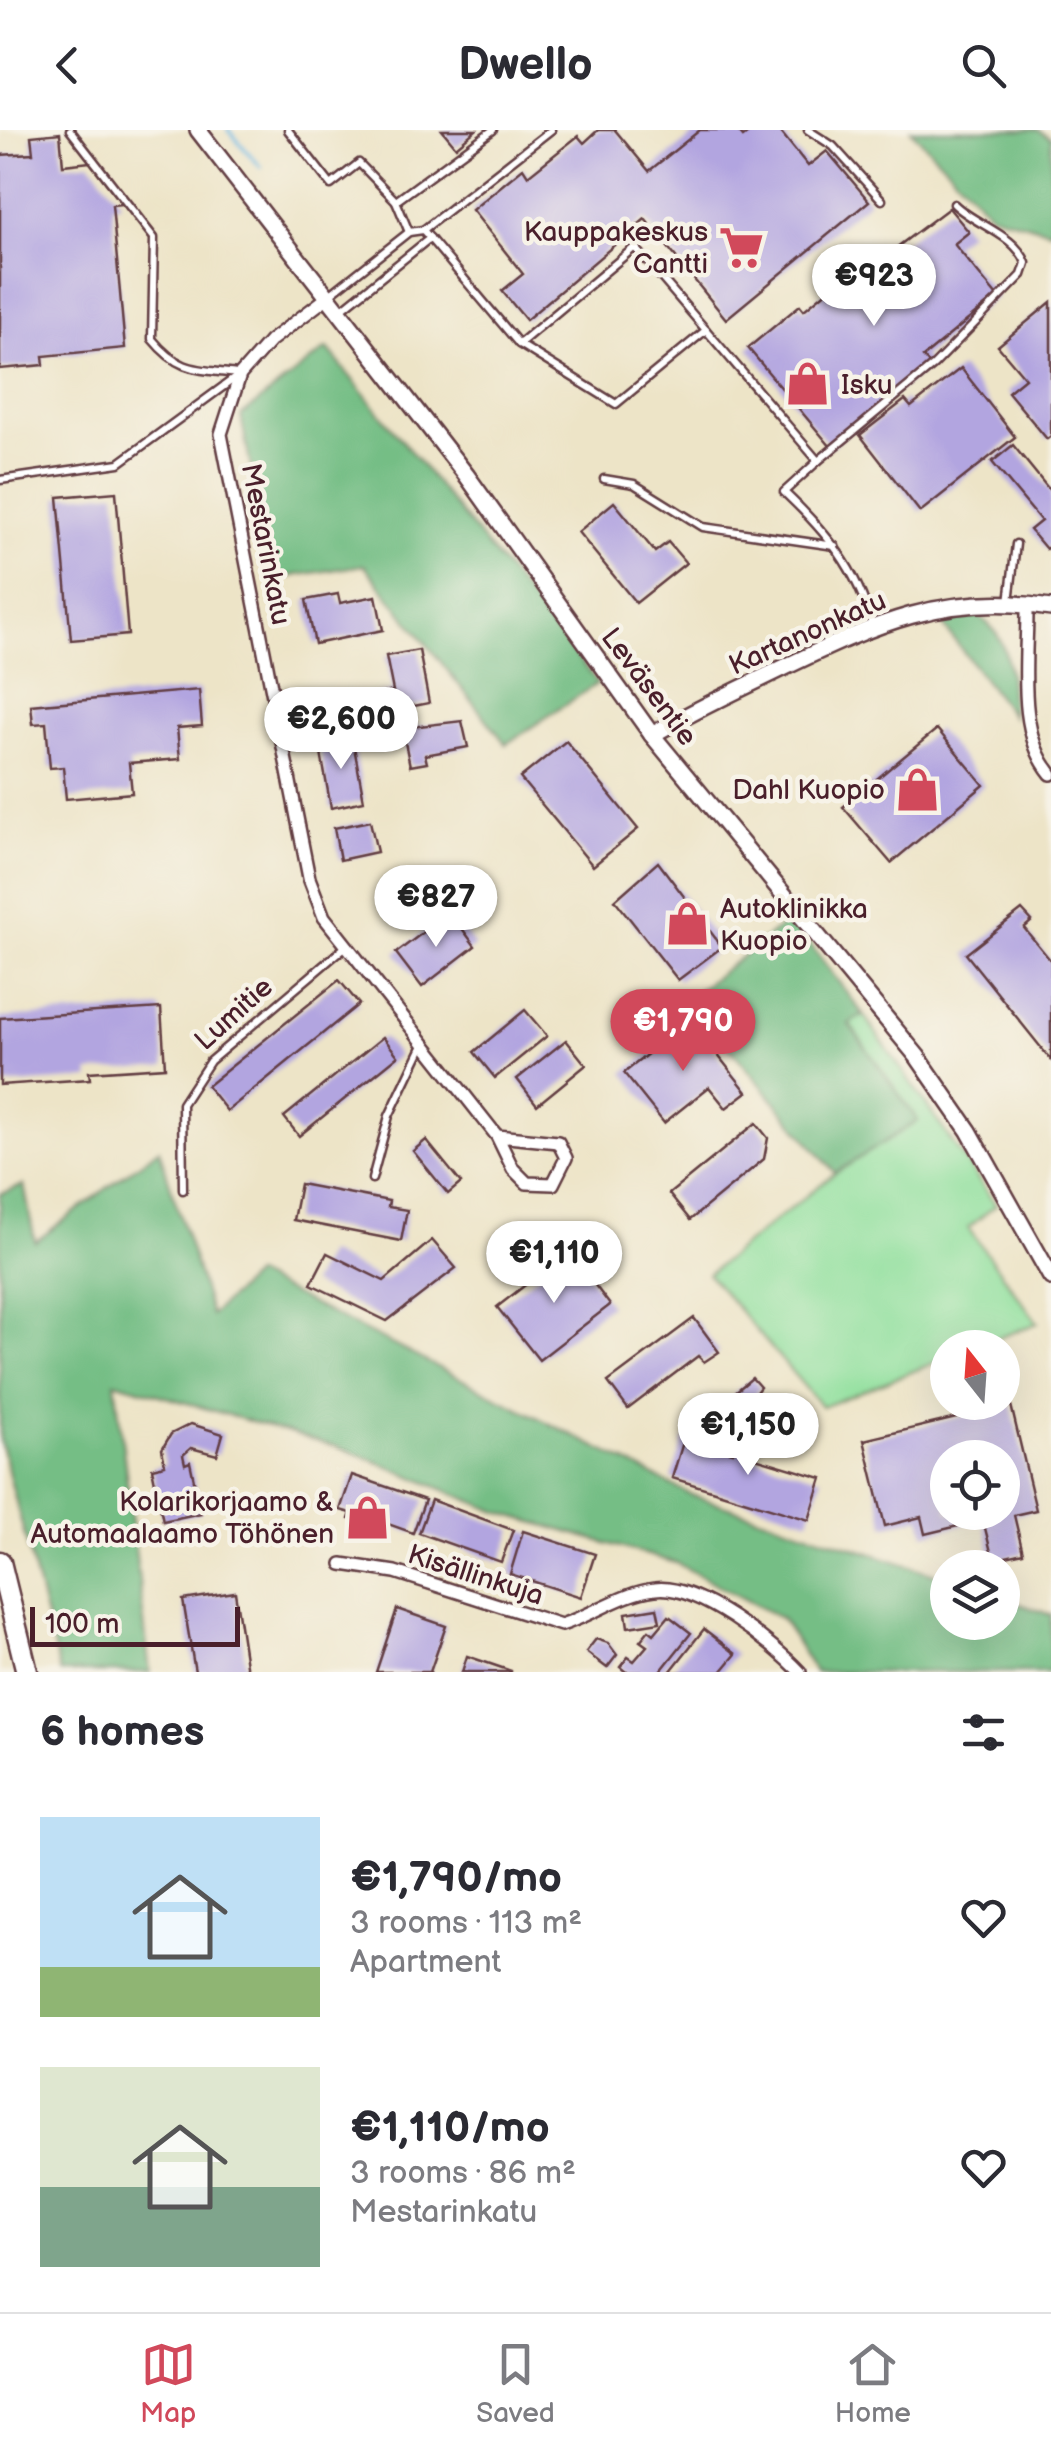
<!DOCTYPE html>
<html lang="en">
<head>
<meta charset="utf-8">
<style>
	body { margin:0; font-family:"Balsamiq Sans",sans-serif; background:#f7f7f7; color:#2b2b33; height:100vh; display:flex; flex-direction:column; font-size:38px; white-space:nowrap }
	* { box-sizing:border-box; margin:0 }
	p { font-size:32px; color:#7c7c81 }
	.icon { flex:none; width:55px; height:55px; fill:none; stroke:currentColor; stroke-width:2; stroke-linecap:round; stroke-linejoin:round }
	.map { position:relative; height:1542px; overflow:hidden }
	.panel { display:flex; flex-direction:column; background:#fff; flex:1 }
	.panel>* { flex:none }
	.needle { width:65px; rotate:343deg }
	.tools { position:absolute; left:930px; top:1200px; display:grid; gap:20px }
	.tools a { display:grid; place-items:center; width:90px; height:90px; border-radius:50%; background:#fff; box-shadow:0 10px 40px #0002; font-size:50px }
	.scale { position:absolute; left:30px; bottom:25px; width:210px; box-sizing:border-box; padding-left:10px; border:5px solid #4a1f2b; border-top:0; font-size:28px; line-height:35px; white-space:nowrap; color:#4a1f2b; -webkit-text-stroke:8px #f7f3e8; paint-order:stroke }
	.price { position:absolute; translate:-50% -85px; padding:0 22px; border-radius:35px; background:#fff; color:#222; font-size:32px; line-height:65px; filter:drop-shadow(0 2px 5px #0008) }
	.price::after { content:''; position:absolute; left:50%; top:60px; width:30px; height:22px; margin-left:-15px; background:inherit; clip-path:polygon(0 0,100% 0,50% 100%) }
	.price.on { background:#d1495b; color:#fff }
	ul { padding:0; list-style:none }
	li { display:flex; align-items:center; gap:30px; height:250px; padding:0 40px }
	li span { display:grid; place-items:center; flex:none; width:280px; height:200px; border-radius:0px; color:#555 }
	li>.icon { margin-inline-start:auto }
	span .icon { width:120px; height:120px; fill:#fffc; stroke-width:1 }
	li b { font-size:42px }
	h2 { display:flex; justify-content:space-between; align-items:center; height:120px; padding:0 40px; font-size:42px }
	header { display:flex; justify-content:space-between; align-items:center; height:130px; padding:0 40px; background:#fff; font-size:45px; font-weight:800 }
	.menu { display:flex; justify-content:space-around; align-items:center; height:140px; border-top:2px solid #e1e1e2; background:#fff; font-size:28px; color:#7c7c81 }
	.menu a { display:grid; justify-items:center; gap:5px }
	.menu .on { color:#d1495b }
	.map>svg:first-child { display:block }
</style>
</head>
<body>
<header><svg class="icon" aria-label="back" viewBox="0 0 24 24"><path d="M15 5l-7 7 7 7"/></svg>Dwello<svg class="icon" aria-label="search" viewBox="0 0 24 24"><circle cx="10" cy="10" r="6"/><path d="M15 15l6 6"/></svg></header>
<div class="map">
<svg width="1051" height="1542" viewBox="0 0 1051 1542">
	<rect width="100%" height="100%" fill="#f7f3e8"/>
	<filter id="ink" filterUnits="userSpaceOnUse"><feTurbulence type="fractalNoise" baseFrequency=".01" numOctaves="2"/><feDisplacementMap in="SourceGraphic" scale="20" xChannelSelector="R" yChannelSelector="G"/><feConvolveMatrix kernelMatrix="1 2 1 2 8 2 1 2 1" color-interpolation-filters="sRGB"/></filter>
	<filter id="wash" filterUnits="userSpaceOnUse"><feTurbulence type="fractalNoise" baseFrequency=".0048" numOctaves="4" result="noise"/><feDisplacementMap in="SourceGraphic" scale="40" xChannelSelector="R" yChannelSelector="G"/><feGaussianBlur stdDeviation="2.25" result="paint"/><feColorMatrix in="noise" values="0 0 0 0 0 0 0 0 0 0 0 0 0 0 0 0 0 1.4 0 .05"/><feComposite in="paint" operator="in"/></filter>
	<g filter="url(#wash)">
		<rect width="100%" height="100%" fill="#ede4c7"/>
		<polygon fill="#91e09e" stroke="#6e8064" stroke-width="2.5" points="863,884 996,1075 968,1098 1038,1193 975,1217 948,1218 947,1228 822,1277 708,1144 835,1043 917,991 848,893"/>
		<g fill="#74be85" stroke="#5f6e58" stroke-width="2.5">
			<polygon points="911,0 1037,0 1051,8 1051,101 991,84"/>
			<polygon points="327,218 598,553 506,614 364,435 272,449 241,286"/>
			<path d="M975,484C1013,506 1009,546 1012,586L940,491Z"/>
			<polygon points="791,789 863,884 849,894 918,991 835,1043 688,868"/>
			<polygon points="159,1019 211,1185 254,1145 692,1365 947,1448 948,1492 1002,1492 1003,1468 1051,1485 1051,1542 815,1542 782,1489 676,1433 498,1382 348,1320 115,1252 150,1542 60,1542 0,1310 0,1064 24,1055 35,1112"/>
		</g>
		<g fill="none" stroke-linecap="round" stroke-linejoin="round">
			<polyline stroke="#68b7e2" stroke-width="4" points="228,0 261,37"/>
		</g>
		<g id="blocks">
			<g fill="#b2a5e0" fill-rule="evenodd">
				<polygon points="442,0 476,0 456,17"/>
				<polygon points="598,0 615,0 649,41 700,0 737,0 743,7 752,0 779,0 808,36 827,21 869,71 726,189 645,89 526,190 502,161 523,144 472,80 523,38 528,46 578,6 584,13"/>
				<polygon points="60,3 63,35 90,32 122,74 112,75 125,218 43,226 44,235 0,239 0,25 33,23 31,6"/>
				<polygon points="949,78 969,102 954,114 997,166 923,227 930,235 831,317 748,218 800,175 804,180 852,140 857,147"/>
				<polygon points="1051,172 1051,306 1047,309 1008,262 1025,248 998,216"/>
				<polygon points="961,238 1015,307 920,382 860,305 905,270 911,277"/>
				<polygon points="1013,315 1051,362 1051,415 1046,419 1030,400 1041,391 992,332"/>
				<polygon points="116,362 128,505 71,510 58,367"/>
				<polygon points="614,372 655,422 668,412 686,433 636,473 578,402"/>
				<polygon points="338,464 340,473 376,466 383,500 315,514 306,470"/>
				<polygon points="419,520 429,573 359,587 356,569 393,561 386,526"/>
				<polygon points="199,560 202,596 177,598 180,629 129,633 132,663 66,669 63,637 50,638 46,593 33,594 31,575"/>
				<polygon points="462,591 468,617 425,625 427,633 410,636 402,598"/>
				<polygon points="937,599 984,655 891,733 843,677"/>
				<polygon points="352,606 364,671 331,678 319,612"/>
				<polygon points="566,611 638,699 593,736 520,648"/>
				<polygon points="370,691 377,722 340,730 334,698"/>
				<polygon points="658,732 722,817 678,850 615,770"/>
				<polygon points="1022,780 1032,791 1024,798 1051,831 1051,930 966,824"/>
				<polygon points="450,782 475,816 422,857 396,823"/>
				<polygon points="339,850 359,874 227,981 207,956"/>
				<polygon points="161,878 165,937 89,942 90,949 0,955 0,888"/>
				<polygon points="525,880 547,906 495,948 474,922"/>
				<polygon points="690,890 747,962 726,978 709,957 664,993 624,943"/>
				<polygon points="383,907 398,926 299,1006 284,987"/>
				<polygon points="566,910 586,935 537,975 517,949"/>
				<polygon points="756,993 768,1008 764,1029 690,1090 669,1064"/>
				<polygon points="426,1010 461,1053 448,1064 413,1021"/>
				<polygon points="300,1054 389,1071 388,1077 407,1080 401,1111 293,1090"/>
				<polygon points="432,1110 456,1138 387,1191 311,1154 327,1123 384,1151"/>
				<polygon points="569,1121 610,1175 539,1230 497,1177"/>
				<polygon points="694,1188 719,1222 704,1232 698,1226 628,1279 608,1252"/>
				<polygon points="752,1248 760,1257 745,1277 734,1263"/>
				<path d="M1011,1275L1036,1380L1014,1385L1023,1423L993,1430L983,1390L925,1404L921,1387L885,1396L864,1310ZM948,1328H1002V1382H948Z"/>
				<polygon points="191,1294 223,1304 217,1325 191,1318 183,1325 185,1334 190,1332 201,1383 163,1391 152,1338 165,1335 162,1319 171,1304"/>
				<polygon points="684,1309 733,1322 737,1313 757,1319 755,1328 822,1348 809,1390 672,1348"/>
				<polygon points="352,1345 425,1370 413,1403 380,1391 377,1399 349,1389 351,1383 340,1380"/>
				<polygon points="431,1370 513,1400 501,1432 419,1403"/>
				<polygon points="523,1401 595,1424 581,1467 510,1444"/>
				<polygon points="235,1462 247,1542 195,1542 183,1470"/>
				<polygon points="657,1478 660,1492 628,1497 626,1483"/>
				<polygon points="397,1479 446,1496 430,1542 376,1542"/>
				<polygon points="669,1486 691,1503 660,1542 626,1542 620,1537 628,1527 634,1531 647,1516 640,1511 649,1500 654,1504"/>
				<polygon points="704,1499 736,1524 721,1542 670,1542"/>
				<polygon points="596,1509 608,1513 617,1525 607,1538 586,1522"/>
				<polygon points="467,1526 511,1541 511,1542 462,1542"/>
			</g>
		</g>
	</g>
	<g filter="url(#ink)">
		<use href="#blocks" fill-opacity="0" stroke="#623d42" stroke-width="2.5"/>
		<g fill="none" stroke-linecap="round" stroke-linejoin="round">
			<defs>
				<g id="lane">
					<path d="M70,0L154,108L152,209C180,243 197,239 239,244"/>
					<polyline points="288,0 331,55 359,33 396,71 409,102"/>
					<polyline points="808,0 833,16 882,70"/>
					<polyline points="396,71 493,0"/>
					<polyline points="423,100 551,0"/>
					<path d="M328,166L409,102L423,100L519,214L635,117L818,331L784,362C826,402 857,438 872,495"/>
					<polyline points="342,179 430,108"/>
					<polyline points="519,214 616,274 706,200"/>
					<path d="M818,331L934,235L1022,145L1026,133C1015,104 975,95 954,74"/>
					<polyline points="604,349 634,354 703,397 835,416"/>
					<polyline points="0,350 119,333 239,245"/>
					<polyline points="1009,472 1016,414"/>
					<polyline points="372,1049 389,986 423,915"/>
					<polyline points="183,1060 182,974 210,931 345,817"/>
				</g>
				<g id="street">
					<polyline points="328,167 270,211 240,245 221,304 309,748 324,787 497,1006 513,1039 527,1053 553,1054 566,1028 558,1012 497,1006"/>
					<path d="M1027,474C1028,526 1015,601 1051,644"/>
					<path d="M342,1434L395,1442L561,1495C593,1485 622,1463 655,1459C696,1453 773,1513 800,1542"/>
				</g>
				<g id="secondary">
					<polyline points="198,0 467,346 652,605 917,926 969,1001 1051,1147"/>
					<path d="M652,605C694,580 738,560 781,539C874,494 946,461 1051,478"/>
				</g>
				<polyline id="highway" points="0,1432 27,1542"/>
			</defs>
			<use href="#lane" stroke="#623d42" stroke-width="11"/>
			<use href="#street" stroke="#623d42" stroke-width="16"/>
			<use href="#secondary" stroke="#623d42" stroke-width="20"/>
			<use href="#highway" stroke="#623d42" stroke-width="25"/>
			<use href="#lane" stroke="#fff" stroke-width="6"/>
			<use href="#street" stroke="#fff" stroke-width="11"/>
			<use href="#secondary" stroke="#fff" stroke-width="15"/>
			<use href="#highway" stroke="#fff" stroke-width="20"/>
		</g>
	</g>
	<defs>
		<symbol id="supermarket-bare" viewBox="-9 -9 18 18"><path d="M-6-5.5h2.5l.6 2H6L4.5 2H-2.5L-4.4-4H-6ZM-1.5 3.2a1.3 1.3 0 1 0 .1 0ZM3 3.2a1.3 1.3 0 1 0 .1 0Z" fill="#d1495b" stroke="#f7f3e8" stroke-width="2.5" paint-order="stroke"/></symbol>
		<symbol id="shop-bare" viewBox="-9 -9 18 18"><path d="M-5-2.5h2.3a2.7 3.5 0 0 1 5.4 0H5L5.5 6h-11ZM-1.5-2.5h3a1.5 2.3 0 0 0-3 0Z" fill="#d1495b" stroke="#f7f3e8" stroke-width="2.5" paint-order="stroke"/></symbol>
	</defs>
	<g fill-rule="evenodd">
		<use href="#supermarket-bare" x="710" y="86" width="63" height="63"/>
		<use href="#shop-bare" x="776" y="222" width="63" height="63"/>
		<use href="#shop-bare" x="886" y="628" width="63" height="63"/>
		<use href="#shop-bare" x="656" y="762" width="63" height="63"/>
		<use href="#shop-bare" x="336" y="1356" width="63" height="63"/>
	</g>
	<g text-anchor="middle" stroke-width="9" stroke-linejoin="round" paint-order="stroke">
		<g font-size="28" fill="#4a1f2b" stroke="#f7f3e8" text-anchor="end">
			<text x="708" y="111">Kauppakeskus<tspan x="708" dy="32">Cantti</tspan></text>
			<text x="841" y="264" text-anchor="start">Isku</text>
			<text x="885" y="669">Dahl Kuopio</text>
			<text x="720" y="788" text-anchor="start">Autoklinikka<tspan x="720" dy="32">Kuopio</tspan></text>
			<text x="334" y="1381">Kolarikorjaamo &amp;<tspan x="334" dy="32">Automaalaamo Töhönen</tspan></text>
		</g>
		<g font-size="28" fill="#4a1f2b" stroke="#f7f3e8">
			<text transform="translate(267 414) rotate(79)" y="10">Mestarinkatu</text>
			<text transform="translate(807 502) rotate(-24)" y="10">Kartanonkatu</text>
			<text transform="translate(650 556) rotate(53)" y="10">Leväsentie</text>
			<text transform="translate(233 883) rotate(-42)" y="10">Lumitie</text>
			<text transform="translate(476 1444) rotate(18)" y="10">Kisällinkuja</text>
		</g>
	</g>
</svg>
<div class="tools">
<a><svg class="needle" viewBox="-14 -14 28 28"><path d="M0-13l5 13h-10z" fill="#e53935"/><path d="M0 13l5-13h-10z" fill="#7c7c81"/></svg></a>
<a><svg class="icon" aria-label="locate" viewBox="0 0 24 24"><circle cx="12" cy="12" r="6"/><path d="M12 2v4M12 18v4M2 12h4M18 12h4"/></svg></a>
<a><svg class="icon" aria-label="layers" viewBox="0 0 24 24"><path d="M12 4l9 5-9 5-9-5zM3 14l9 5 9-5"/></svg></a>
</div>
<div class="scale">100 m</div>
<b class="price" style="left:874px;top:199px">€923</b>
<b class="price" style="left:341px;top:642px">€2,600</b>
<b class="price" style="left:436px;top:820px">€827</b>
<b class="price on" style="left:683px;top:944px">€1,790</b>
<b class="price" style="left:554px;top:1176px">€1,110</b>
<b class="price" style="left:748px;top:1348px">€1,150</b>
</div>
<section class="panel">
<h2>6 homes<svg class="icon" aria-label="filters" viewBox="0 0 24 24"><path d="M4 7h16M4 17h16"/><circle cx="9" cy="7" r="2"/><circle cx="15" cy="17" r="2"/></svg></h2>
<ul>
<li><span style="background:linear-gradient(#bfe0f5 75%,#8fb573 0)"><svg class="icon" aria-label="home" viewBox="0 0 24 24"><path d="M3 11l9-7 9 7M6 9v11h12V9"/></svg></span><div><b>€1,790/mo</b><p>3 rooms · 113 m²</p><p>Apartment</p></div><svg class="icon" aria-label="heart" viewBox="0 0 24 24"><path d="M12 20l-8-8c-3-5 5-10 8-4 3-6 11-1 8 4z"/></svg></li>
<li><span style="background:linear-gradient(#dfe7d0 60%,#7fa58c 0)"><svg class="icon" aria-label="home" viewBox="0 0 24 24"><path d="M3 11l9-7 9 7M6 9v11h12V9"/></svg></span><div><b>€1,110/mo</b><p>3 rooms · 86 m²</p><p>Mestarinkatu</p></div><svg class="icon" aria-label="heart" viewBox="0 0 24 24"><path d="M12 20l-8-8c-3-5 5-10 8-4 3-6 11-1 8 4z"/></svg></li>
</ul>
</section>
<nav class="menu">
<a class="on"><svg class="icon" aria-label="map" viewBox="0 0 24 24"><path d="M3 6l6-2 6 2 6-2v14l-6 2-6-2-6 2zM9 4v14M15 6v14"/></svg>Map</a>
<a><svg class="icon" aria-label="saved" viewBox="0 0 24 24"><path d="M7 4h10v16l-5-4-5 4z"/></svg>Saved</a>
<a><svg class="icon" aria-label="home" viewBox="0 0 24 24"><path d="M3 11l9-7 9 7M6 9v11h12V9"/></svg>Home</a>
</nav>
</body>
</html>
